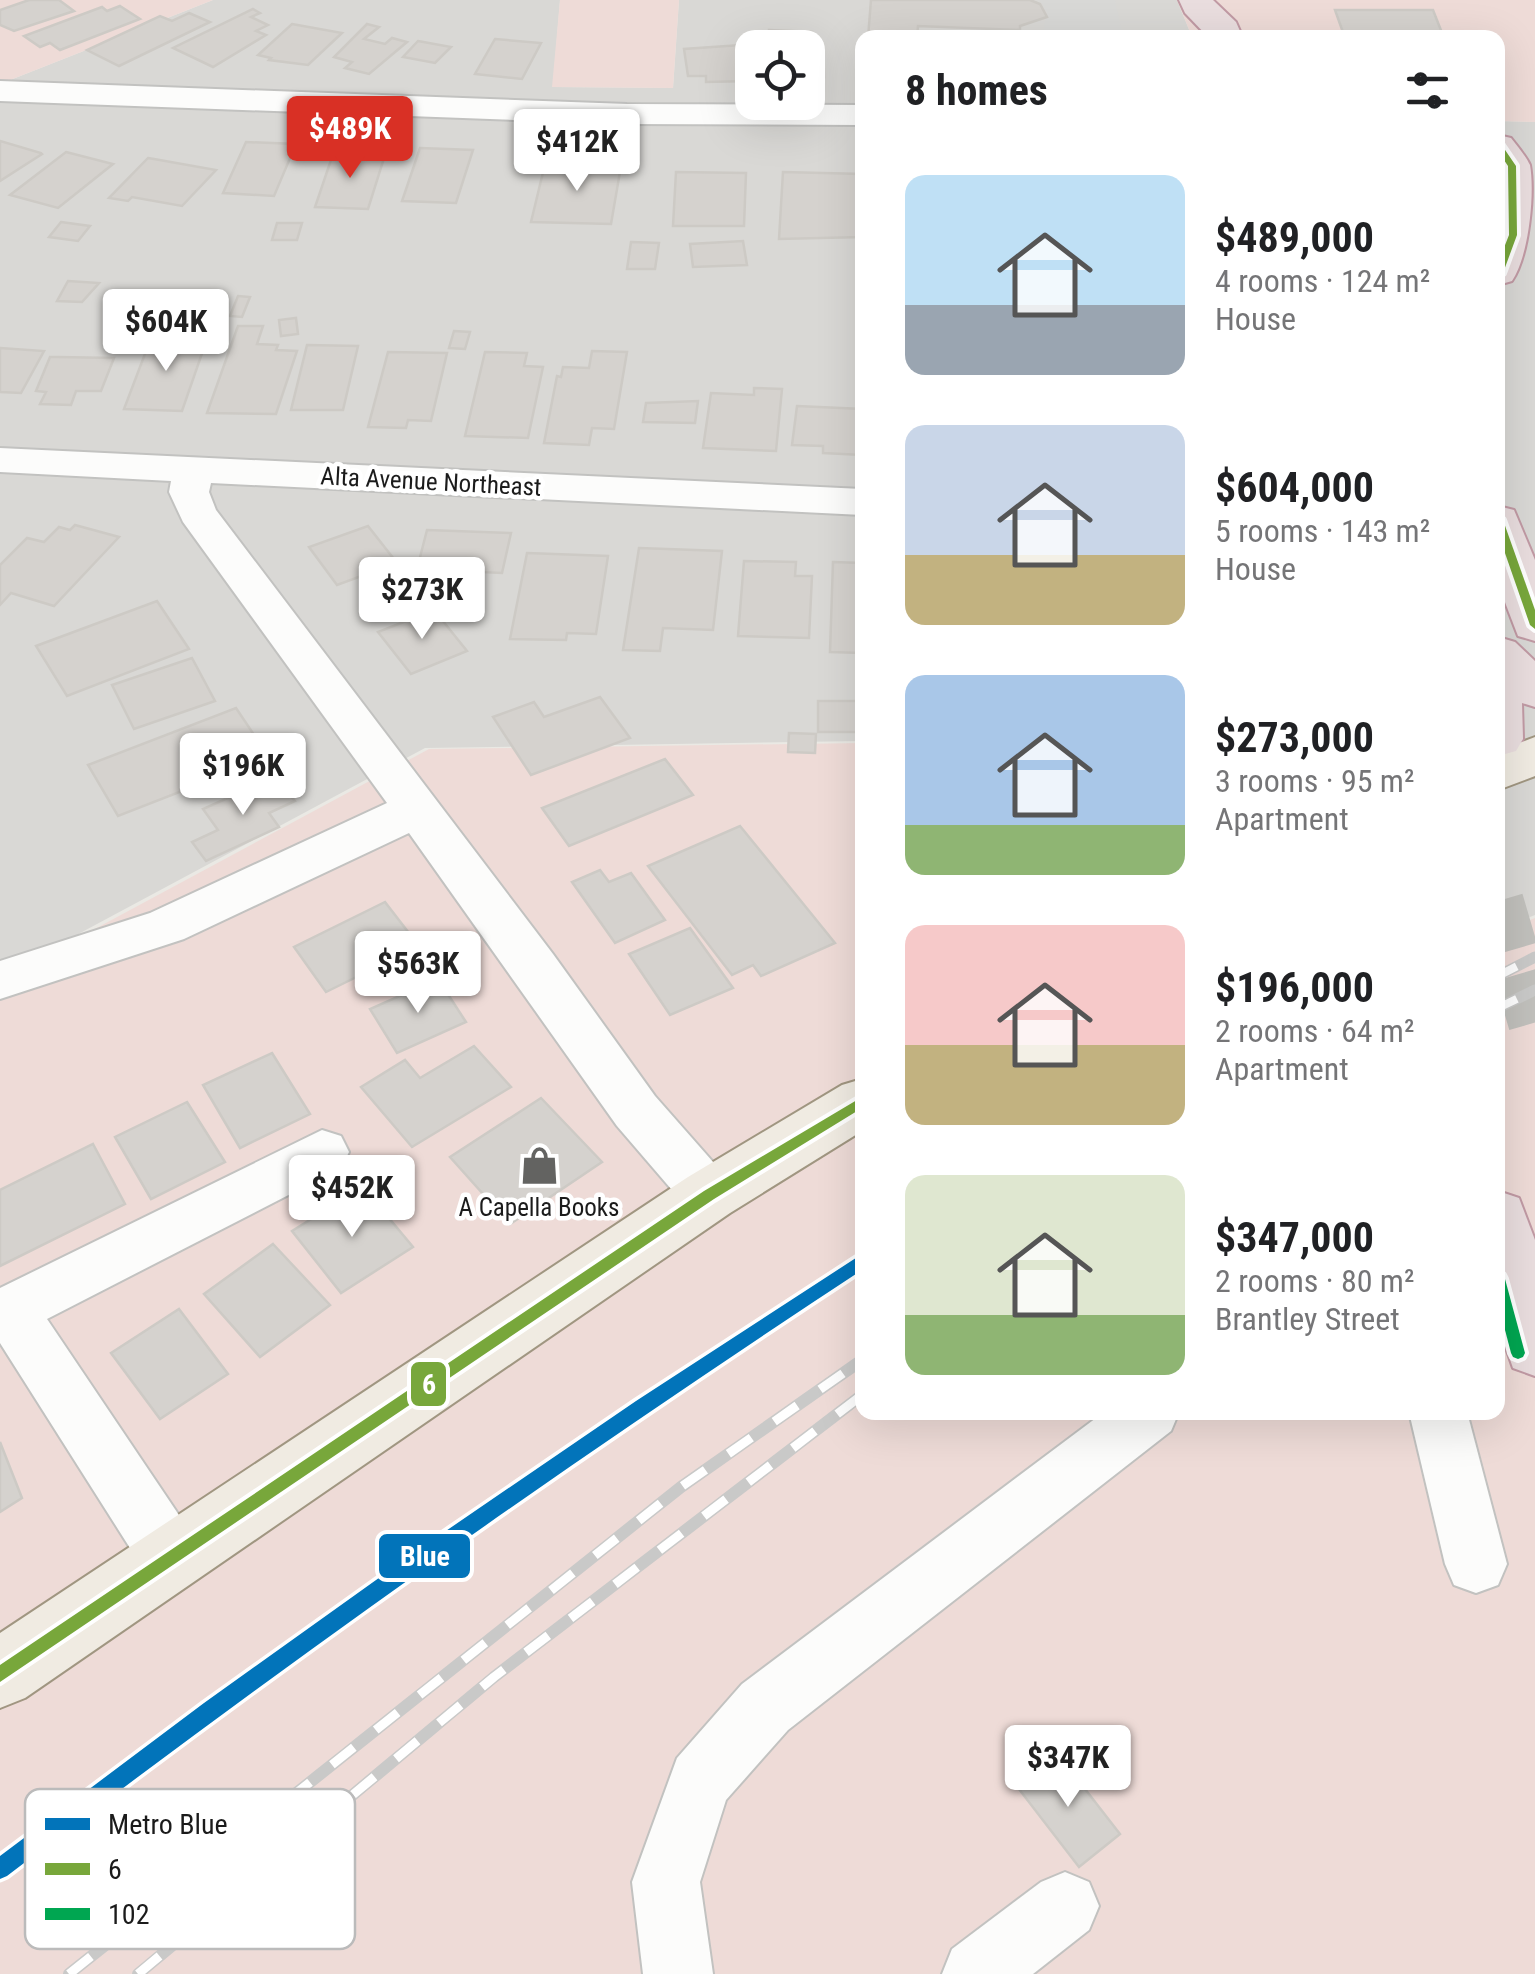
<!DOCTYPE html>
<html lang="en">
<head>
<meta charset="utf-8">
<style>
	body { margin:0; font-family:"Roboto Condensed",sans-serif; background:#f2f2f2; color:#202124; height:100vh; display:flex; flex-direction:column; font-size:38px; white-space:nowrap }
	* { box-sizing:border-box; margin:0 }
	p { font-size:32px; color:#757577 }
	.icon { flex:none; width:55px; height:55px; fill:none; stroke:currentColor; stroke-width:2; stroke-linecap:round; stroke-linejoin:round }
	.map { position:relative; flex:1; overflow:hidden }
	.panel { position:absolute; left:855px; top:30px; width:650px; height:1390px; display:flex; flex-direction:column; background:#fff; border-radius:20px; box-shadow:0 10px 40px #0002 }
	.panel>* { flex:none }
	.tools { position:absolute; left:735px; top:30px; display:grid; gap:20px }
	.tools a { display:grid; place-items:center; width:90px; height:90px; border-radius:20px; background:#fff; box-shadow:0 10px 40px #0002; font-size:50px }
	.price { position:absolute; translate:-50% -85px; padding:0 22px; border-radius:10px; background:#fff; color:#222; font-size:32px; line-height:65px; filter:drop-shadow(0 2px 5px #0008) }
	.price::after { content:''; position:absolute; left:50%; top:60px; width:30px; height:22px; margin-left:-15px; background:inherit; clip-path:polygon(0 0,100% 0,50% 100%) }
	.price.current { background:#d93025; color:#fff }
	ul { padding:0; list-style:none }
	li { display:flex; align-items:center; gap:30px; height:250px; padding:0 50px }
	li span { display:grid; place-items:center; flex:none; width:280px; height:200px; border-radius:20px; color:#555 }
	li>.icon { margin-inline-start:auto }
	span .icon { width:120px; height:120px; fill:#fffc; stroke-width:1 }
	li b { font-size:42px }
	h2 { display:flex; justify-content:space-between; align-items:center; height:120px; padding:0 50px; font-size:42px }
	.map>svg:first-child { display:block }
</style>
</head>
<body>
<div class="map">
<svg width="1535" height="1974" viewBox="0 0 1535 1974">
	<rect width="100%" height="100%" fill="#eae9e4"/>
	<g fill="#d9d8d5" fill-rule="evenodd">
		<path d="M213,0H560L553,87L673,88L679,0H1177L1192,37L862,38V741L425,748L0,976V84ZM752,48H808V102H752Z"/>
		<polygon points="1498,121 1535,122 1535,915 1498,929"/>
	</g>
	<g fill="#eedbd7">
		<polygon points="0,0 213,0 0,84"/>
		<polygon points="560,0 679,0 673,88 552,87"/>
		<polygon points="1177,0 1535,0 1535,122 1498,121 1498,38 1192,37"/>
		<polygon points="862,743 862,1412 1498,1412 1498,932 1535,918 1535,1974 0,1974 0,980 429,749"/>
	</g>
	<polygon fill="#d8d8d6" points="1040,0 1115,0 1123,37 990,37 1043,31 1047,13"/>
	<g fill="#d5d2ce" stroke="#cdcac5" stroke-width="2.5">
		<polygon points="29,0 59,0 74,11 14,31 0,25 0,10"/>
		<polygon points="871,0 1030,0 1040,4 1047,17 1020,26 1020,30 918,26 917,38 868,38"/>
		<polygon points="120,6 140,19 60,50 50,43 40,47 24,36 102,7 107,11"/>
		<polygon points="253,9 260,13 251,17 268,25 256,31 266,35 213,67 173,48"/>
		<polygon points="1335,10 1433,10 1444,38 1345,38"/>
		<polygon points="189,13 210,22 119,66 87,50 160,16 172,21"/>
		<polygon points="292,24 342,33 308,65 269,60 271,58 258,55"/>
		<polygon points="367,24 379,27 364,39 385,44 392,38 407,42 369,74 345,68 352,62 334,57"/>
		<polygon points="769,30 812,32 813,46 823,46 824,77 808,77 808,48 769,48"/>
		<polygon points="495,39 541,43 522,79 475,74"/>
		<polygon points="418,41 451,47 435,63 403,57"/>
		<polygon points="755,44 750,81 706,82 706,76 688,76 684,49"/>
		<polygon points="0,141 41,153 42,154 0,181"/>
		<polygon points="246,142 296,144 274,196 223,193"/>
		<polygon points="420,148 473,150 456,203 402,201"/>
		<polygon points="66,152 113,164 58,208 10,195"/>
		<polygon points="333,154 385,155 368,209 315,207"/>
		<polygon points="148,158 154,159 216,170 182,206 132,197 128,201 109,198"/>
		<polygon points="545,164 621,166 611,224 531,222"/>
		<polygon points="676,172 746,173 744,226 673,226"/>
		<polygon points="783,172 862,174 862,237 779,239"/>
		<polygon points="61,222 90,226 78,241 49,237"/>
		<polygon points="277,223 302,223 297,240 272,240"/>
		<polygon points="743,241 747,265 693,267 690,244"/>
		<polygon points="631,242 659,243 655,269 627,269"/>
		<polygon points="68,281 99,283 82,302 57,301"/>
		<polygon points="238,296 250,297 242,317 230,316"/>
		<polygon points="296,318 298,334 281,336 279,320"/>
		<polygon points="238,326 263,326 257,344 278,345 276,350 297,351 276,414 207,413"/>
		<polygon points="454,331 470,332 465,349 449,348"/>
		<polygon points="151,338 207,339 182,411 124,409"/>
		<polygon points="307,345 358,346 343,410 291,410"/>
		<polygon points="0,348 44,351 21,393 0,392"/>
		<polygon points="592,351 627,352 614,429 592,428 589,445 544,443 557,376 561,377 563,367 589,368"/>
		<polygon points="388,352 447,353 431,421 408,420 406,428 368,427"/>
		<polygon points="485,352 527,353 524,366 543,367 528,438 465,436"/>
		<polygon points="50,357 58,357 114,358 101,391 76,391 71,405 40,404 46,392 36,391"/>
		<polygon points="754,388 782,389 776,451 703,448 711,393 754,395"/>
		<polygon points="698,401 695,423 643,422 646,403"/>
		<polygon points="797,406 862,409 862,455 823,453 823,446 792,445"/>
		<polygon points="75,525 119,537 54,606 11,593 0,605 0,565 27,538 44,542 59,527 70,530"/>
		<polygon points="368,526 397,563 337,585 309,547"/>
		<polygon points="427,530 511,533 502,573 417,569"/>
		<polygon points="639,548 722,551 713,630 663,628 660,651 623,650"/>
		<polygon points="527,553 608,556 596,634 567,633 566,640 510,639"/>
		<polygon points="744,561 796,562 795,576 812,576 809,638 738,636"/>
		<polygon points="833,562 862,563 862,653 830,652"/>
		<polygon points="157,601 189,649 67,696 36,646"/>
		<polygon points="434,610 467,651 411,674 378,632"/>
		<polygon points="192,658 215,701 134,729 112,685"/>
		<polygon points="600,697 630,738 531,775 493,717 534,702 544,717"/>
		<rect x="818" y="701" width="44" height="31"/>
		<polygon points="236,708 269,757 118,816 88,765"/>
		<polygon points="789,733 816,734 815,753 788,752"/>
		<polygon points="665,759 693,795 569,846 542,808"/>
		<polygon points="275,777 295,801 269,813 279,827 206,861 192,842 218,830 203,809"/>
		<polygon points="740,826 835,943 761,976 753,965 732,975 648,866"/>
		<polygon points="600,870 609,882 631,873 665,920 615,943 572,882"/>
		<polygon points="385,902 419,946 326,992 294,947"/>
		<polygon points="690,928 733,988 670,1015 629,954"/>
		<polygon points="438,979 466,1022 397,1053 370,1009"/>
		<polygon points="474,1046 511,1087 412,1147 361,1087 405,1060 420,1078"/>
		<polygon points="272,1053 310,1114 240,1148 203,1085"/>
		<polygon points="541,1098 602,1162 510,1224 450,1157"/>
		<polygon points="187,1102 225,1162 151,1199 115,1137"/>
		<polygon points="93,1144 125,1204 0,1266 0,1190"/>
		<polygon points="363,1187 413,1247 341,1293 292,1231"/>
		<polygon points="273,1244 330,1305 260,1357 204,1294"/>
		<polygon points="179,1309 228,1374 160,1419 111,1353"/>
		<polygon points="0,1442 22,1498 0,1512"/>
		<polygon points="1057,1753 1120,1834 1079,1867 1015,1784"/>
	</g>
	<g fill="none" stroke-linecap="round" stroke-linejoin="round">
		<polyline stroke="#c1c0bc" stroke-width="51" stroke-dasharray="51 25" stroke-linecap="butt" points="1498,901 1535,1027"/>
		<defs>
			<g id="minor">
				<polygon points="0,81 627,104 862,105 862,125 627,124 0,101"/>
				<polygon points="0,448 862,489 862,515 211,483 209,492 216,510 553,954 655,1096 728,1179 736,1195 728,1211 709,1218 690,1211 617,1126 409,833 184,939 0,999 0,961 150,913 387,803 183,522 169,492 171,481 0,472"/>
				<polygon points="322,1130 341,1136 349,1152 341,1168 47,1319 193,1536 202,1557 193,1578 171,1586 149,1578 0,1343 0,1288"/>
				<polygon points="1104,1412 1179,1412 1171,1431 788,1730 726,1800 700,1882 713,1974 643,1974 632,1882 677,1758 742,1684"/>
				<polygon points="1409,1412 1467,1412 1507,1564 1498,1585 1476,1593 1454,1585 1445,1564"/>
				<polygon points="1065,1872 1089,1882 1099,1906 1089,1930 1033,1974 942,1974 952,1949 1041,1882"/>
			</g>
			<g id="major">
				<polygon points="1535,737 1535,776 1498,790 1498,751"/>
				<polygon points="862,1079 862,1131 730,1213 25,1698 0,1708 0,1633 688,1177 842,1085"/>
			</g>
			<g id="highway">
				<polygon points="1179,0 1213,0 1236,22 1243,38 1209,38 1185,13"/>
				<path d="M1498,135L1511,138C1517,146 1526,156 1530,165C1535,193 1529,256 1512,281L1498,285Z"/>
				<polygon points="1498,506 1514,510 1535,560 1535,641 1518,636 1498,584"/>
				<polygon points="1498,637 1515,642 1535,661 1535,707 1522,703 1523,739 1516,751 1498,756"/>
				<polygon points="1498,1191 1519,1198 1535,1240 1535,1376 1513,1368 1498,1325"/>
			</g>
		</defs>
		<use href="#minor" stroke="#c2c2c0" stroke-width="4"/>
		<use href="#major" stroke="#a09681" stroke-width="4"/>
		<use href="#highway" stroke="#c19aa4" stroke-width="4"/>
		<use href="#minor" fill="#fcfcfb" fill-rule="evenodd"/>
		<use href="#major" fill="#f0ebe2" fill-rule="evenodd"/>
		<use href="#highway" fill="#e9ddde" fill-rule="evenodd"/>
		<defs>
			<g id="rail-far1">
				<polyline points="1498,976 1535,957"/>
				<polyline points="1498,1008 1535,990"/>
			</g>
			<g id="rail">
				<polyline points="69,1974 681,1487 862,1360"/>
				<polyline points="138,1974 494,1677 862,1395"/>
			</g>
		</defs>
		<use href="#rail-far1" stroke="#c9c9c8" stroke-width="11"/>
		<use href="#rail" stroke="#c9c9c8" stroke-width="12"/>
		<use href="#rail-far1" stroke="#fff" stroke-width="8" stroke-dasharray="21" stroke-linecap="butt"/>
		<use href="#rail" stroke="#fff" stroke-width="9" stroke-dasharray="28" stroke-linecap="butt"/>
		<defs>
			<g id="bus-1">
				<polygon points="1498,143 1501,144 1516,166 1517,235 1503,273 1498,276 1498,263 1509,235 1508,166 1498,151"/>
				<polygon points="1498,517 1503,520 1535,610 1535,629 1530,625 1498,533"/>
				<polygon points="862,1097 862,1108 714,1199 0,1682 0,1665 704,1191"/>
			</g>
			<polygon id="bus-2" points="1498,1273 1503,1275 1505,1279 1525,1353 1523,1357 1518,1359 1513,1357 1511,1353 1498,1303"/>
		</defs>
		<use href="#bus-1" stroke="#fff" stroke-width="8"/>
		<use href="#bus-2" stroke="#fff" stroke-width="8"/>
		<use href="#bus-1" fill="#78a73b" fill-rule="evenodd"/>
		<use href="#bus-2" fill="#00a651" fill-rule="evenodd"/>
		<defs>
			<path id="metro-1" d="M862,1254V1270C570,1462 285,1663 7,1876L0,1879V1856L204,1703L418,1550L636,1401Z"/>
		</defs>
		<use href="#metro-1" stroke="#fff" stroke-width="7"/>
		<use href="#metro-1" fill="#0274ba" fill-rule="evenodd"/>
	</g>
	<defs>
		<symbol id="shop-bare" viewBox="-9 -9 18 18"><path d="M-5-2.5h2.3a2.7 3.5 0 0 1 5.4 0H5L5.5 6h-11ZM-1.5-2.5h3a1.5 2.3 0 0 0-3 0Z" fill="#636361" stroke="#fff" stroke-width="2.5" paint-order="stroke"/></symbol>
	</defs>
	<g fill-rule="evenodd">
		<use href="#shop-bare" x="512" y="1138" width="55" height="55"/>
	</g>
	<g text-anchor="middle" stroke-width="9" stroke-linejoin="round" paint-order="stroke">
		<g font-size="25" fill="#1b1b1b" stroke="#fff">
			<text transform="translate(431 481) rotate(3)" y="9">Alta Avenue Northeast</text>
		</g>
		<g font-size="25" fill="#1b1b1b" stroke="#fff">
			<text x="539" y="1216">A Capella Books</text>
		</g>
	</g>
	<rect x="25" y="1789" width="330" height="160" rx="15" fill="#fff" stroke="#bbb" stroke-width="2.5"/>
	<rect x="45" y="1818" width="45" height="12" fill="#0274ba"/>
	<rect x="45" y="1863" width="45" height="12" fill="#78a73b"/>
	<rect x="45" y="1908" width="45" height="12" fill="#00a651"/>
	<g font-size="28" fill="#1b1b1b">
		<text x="108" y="1834">Metro Blue</text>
		<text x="108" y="1879">6</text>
		<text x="108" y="1924">102</text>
	</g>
	<g stroke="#fff" stroke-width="4">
		<rect x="409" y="1360" width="39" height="48" rx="10" fill="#78a73b"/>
		<rect x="377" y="1532" width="95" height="48" rx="10" fill="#0274ba"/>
	</g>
	<g font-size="28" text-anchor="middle" font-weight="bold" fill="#fff">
		<text x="429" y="1394">6</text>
		<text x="425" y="1566">Blue</text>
	</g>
</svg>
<div class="tools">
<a><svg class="icon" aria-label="locate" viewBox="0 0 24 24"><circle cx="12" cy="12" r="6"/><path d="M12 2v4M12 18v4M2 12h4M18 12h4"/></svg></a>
</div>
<b class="price current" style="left:350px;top:181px">$489K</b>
<b class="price" style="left:577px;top:194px">$412K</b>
<b class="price" style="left:166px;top:374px">$604K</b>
<b class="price" style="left:422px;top:642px">$273K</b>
<b class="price" style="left:243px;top:818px">$196K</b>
<b class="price" style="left:418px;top:1016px">$563K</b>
<b class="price" style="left:352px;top:1240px">$452K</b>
<b class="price" style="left:1068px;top:1810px">$347K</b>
<section class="panel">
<h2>8 homes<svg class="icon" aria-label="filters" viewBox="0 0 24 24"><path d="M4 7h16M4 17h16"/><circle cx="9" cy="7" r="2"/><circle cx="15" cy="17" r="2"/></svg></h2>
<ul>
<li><span style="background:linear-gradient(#bfe0f5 65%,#9aa5b1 0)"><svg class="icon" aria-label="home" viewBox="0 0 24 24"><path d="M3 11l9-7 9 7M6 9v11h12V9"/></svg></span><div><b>$489,000</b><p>4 rooms · 124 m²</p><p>House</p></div></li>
<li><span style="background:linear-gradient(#c9d6e8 65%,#c2b280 0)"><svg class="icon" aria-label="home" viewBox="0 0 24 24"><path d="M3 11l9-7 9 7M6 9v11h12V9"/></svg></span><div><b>$604,000</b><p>5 rooms · 143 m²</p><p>House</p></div></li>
<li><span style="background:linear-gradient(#a9c7e8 75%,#8fb573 0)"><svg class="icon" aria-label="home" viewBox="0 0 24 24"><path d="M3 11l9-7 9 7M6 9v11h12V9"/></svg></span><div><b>$273,000</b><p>3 rooms · 95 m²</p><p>Apartment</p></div></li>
<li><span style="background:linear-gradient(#f6c9c9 60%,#c2b280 0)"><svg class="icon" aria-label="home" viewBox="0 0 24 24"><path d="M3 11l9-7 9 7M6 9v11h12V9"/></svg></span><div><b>$196,000</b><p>2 rooms · 64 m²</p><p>Apartment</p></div></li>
<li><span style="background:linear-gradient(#dfe7d0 70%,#8fb573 0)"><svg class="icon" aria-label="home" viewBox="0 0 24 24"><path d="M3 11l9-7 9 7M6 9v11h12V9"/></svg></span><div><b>$347,000</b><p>2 rooms · 80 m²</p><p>Brantley Street</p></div></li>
</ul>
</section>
</div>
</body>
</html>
